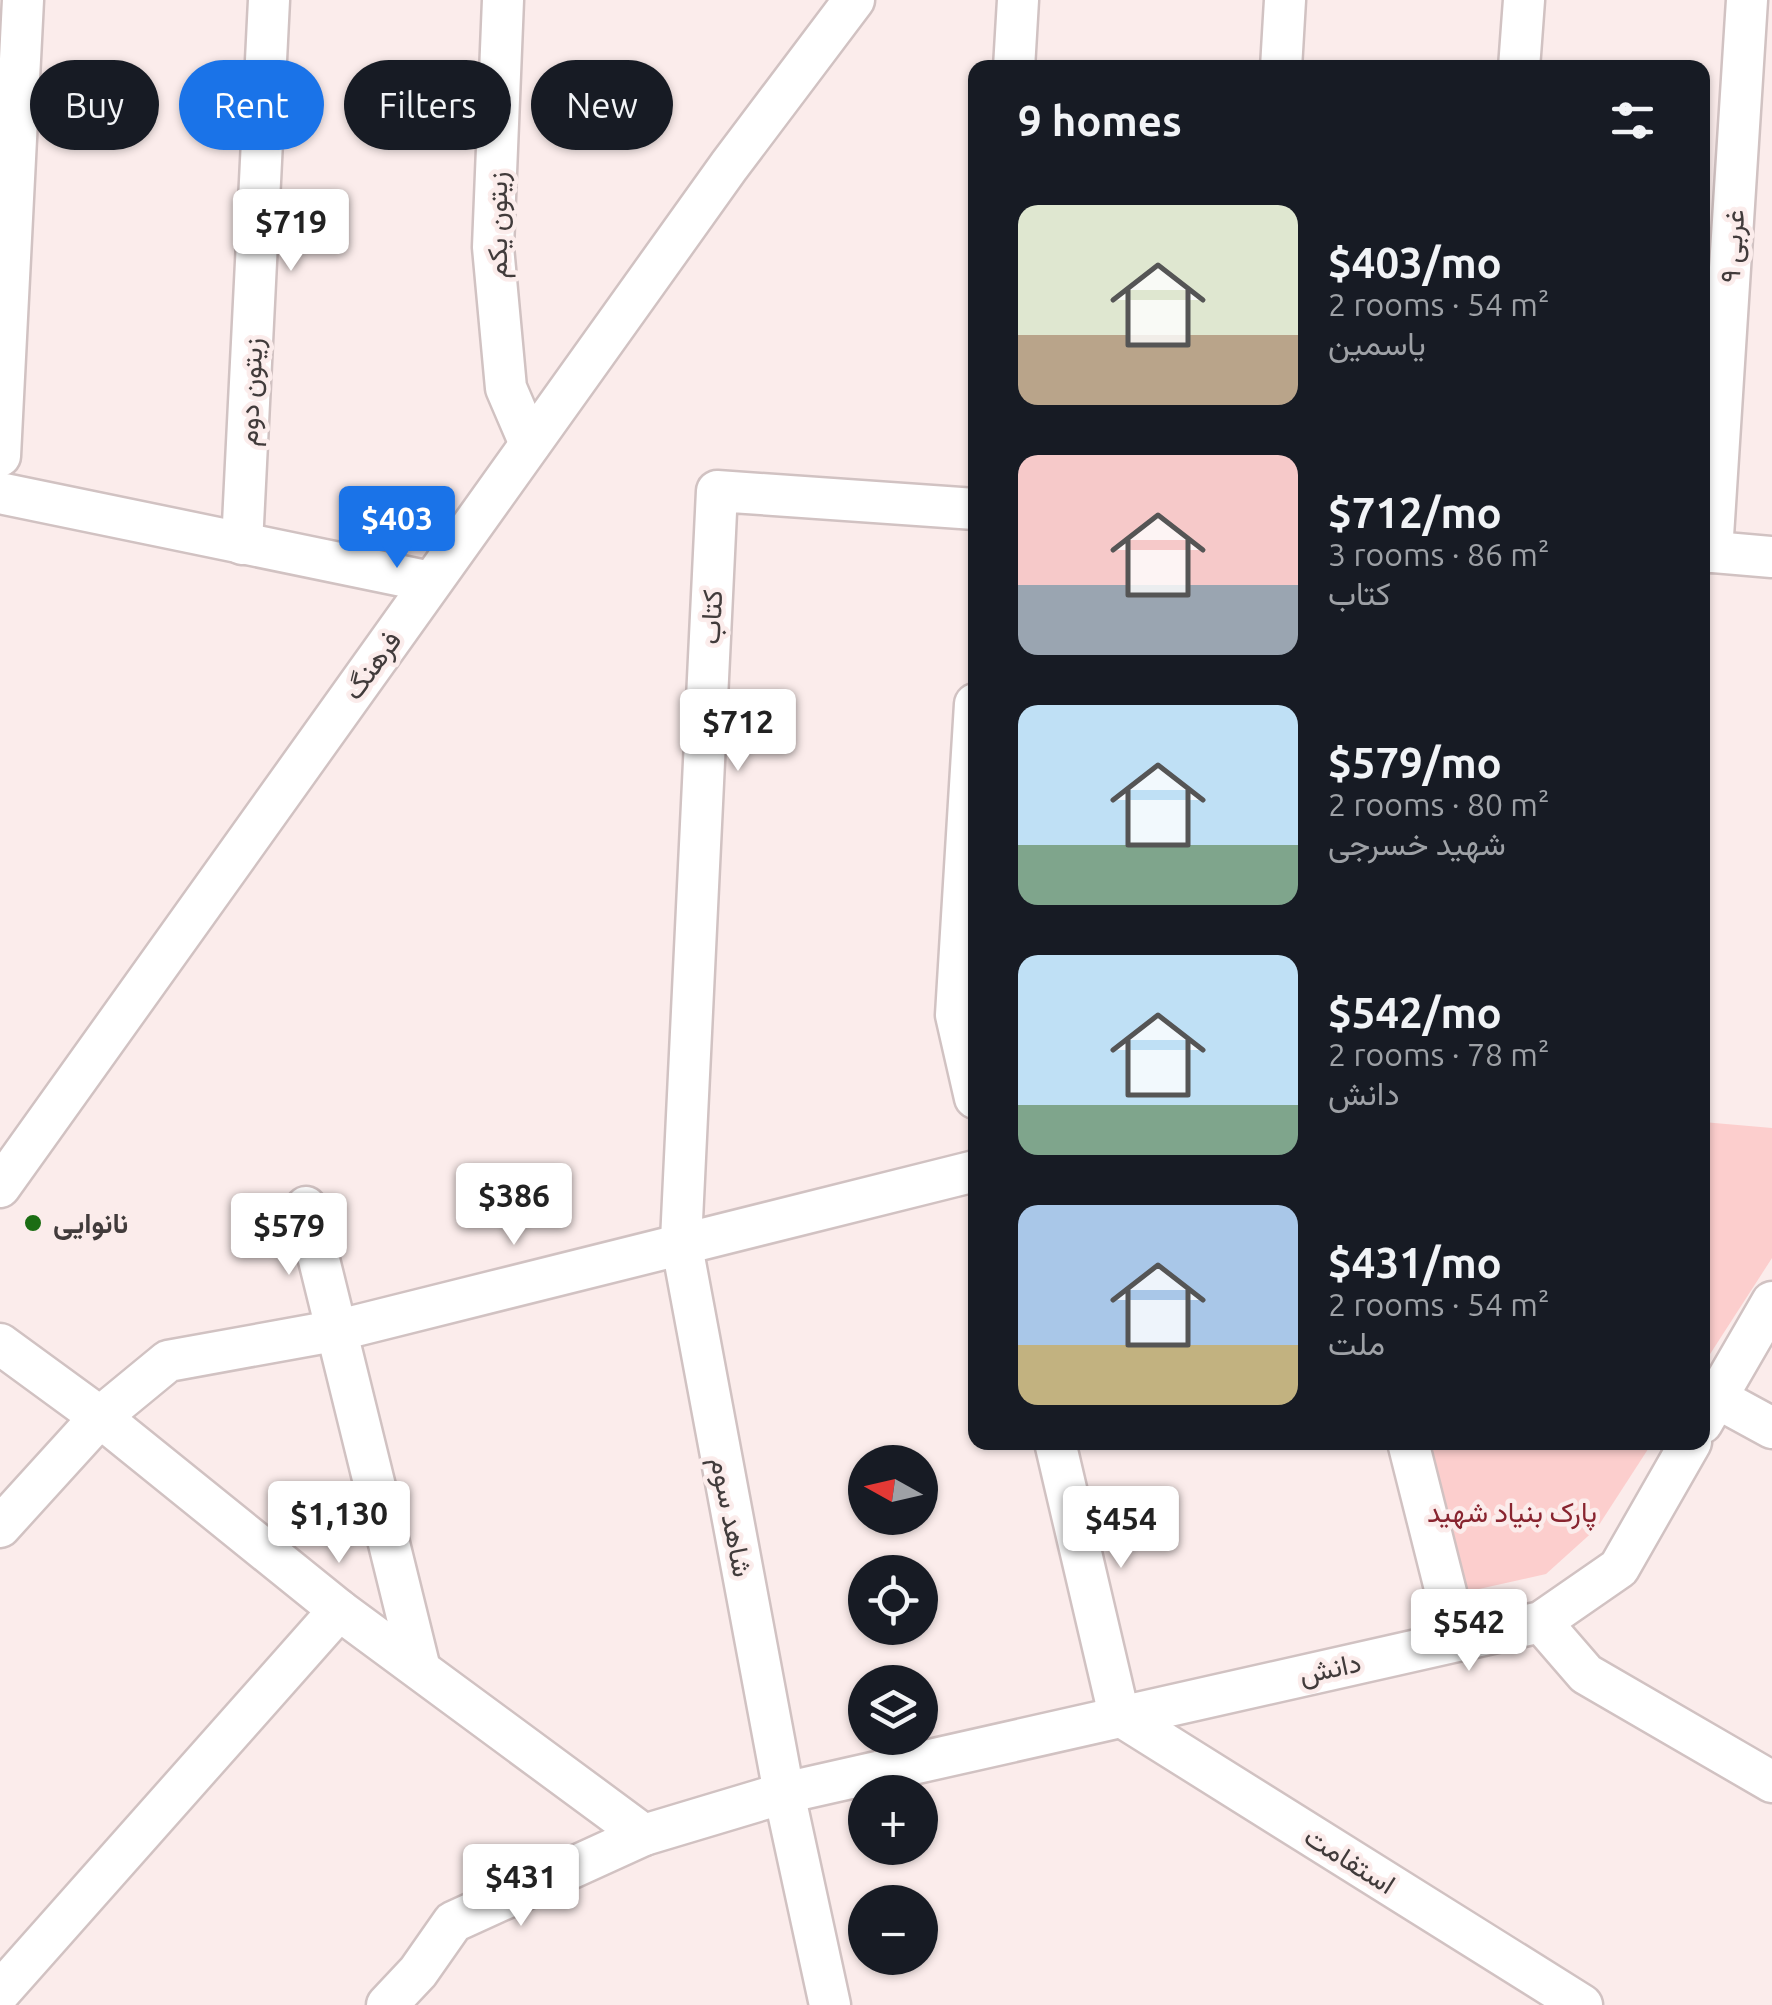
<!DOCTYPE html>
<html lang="en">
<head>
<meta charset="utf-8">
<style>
	body { margin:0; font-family:Ubuntu,Vazirmatn,sans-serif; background:#20242c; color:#f1f3f6; height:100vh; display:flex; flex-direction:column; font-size:38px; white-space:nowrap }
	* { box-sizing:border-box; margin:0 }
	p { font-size:32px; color:#9ea1a6 }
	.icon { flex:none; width:55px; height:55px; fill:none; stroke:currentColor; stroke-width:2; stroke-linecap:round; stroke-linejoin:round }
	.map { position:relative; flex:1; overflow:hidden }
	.sheet { position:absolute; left:968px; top:60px; width:742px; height:1390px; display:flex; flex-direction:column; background:#171b24; border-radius:20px; box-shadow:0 2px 8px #0004 }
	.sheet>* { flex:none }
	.hud { position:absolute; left:30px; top:60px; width:788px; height:90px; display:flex; gap:20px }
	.needle { width:65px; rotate:278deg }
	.buttons { position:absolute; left:848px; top:1445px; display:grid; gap:20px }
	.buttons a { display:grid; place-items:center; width:90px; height:90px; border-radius:50%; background:#171b24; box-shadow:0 2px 8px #0004; font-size:50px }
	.price { position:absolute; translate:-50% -85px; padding:0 22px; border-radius:10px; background:#fff; color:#222; font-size:32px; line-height:65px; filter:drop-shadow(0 2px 5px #0008) }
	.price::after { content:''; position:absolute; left:50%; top:60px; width:30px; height:22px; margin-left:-15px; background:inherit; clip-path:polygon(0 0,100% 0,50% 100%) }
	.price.current { background:#1a73e8; color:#fff }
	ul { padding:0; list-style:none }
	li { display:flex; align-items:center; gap:30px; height:250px; padding:0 50px }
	li span { display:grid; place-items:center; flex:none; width:280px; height:200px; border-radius:20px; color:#555 }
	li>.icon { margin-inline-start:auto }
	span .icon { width:120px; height:120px; fill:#fffc; stroke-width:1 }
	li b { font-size:42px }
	h2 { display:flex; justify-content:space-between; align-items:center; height:120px; padding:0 50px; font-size:42px }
	.chip { padding:0 35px; border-radius:45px; background:#171b24; box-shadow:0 2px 8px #0004; font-size:35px; line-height:90px }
	.chip.current { background:#1a73e8; color:#fff }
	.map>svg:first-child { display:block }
</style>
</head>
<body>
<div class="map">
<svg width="1772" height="2005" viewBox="0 0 1772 2005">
	<rect width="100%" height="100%" fill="#fbeceb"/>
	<g fill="#fccecd">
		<polygon points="1703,1122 1772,1128 1772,1258 1703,1365"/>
		<polygon points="1423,1443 1652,1443 1597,1528 1546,1574 1461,1593"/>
	</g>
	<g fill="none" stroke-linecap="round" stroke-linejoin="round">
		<defs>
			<g id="minor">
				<polyline points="503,0 493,247 506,388 530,444"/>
				<polyline points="1014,68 1018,0"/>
				<polyline points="1281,68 1285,0"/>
				<polyline points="1519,68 1524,0"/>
				<polyline points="0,456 23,0"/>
				<polyline points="0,493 431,582"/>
				<polyline points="242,544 269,0"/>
				<polyline points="1702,551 1772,557"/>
				<polyline points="1712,552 1747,0"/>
				<polyline points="975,704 956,1015 975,1098"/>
				<polyline points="0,1187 729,166 854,0"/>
				<polyline points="306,1207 420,1669"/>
				<polyline points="0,1344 100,1417 339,1610 644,1835"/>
				<polyline points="1717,1398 1772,1428"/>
				<polyline points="1702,1423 1772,1302"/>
				<polyline points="1055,1442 1119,1715"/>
				<polyline points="1408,1442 1458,1640"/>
				<polyline points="0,1527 100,1417 168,1361 339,1330 975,1171"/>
				<polyline points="1541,1622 1586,1674 1772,1782"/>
				<polyline points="1119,1715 1582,2005"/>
				<polyline points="0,1992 339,1610"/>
				<polyline points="387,2005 418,1972 453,1922 644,1835 784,1793 1541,1622 1619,1568 1691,1442"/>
				<polyline points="830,2005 784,1793 681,1241 717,491 975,509"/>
			</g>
		</defs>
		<use href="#minor" stroke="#d1c2c2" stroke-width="45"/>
		<use href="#minor" stroke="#fff" stroke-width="40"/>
	</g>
	<circle fill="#1b6d13" stroke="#fbeceb" stroke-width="4" cx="33" cy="1223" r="10"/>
	<g text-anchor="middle" stroke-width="9" stroke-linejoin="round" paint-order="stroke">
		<g font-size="28" fill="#413b3b" stroke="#fbeceb">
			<text transform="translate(497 225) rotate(-90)" y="10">زیتون یکم</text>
			<text transform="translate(1732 246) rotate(-86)" y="10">غربی ۹</text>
			<text transform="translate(250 392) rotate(-87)" y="10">زیتون دوم</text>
			<text transform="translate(711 617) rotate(-87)" y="10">کتاب</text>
			<text transform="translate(372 665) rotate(-54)" y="10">فرهنگ</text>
			<text transform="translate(732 1517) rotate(79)" y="10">شاهد سوم</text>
			<text transform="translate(1330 1668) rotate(-12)" y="10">دانش</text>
			<text transform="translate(1350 1860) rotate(32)" y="10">استفامت</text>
		</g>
		<g font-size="28" font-weight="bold" fill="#413b3b" stroke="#fbeceb" text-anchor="start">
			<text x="53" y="1233">نانوایی</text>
		</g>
		<g font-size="28" fill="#88242f" stroke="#fbeceb">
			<text x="1512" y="1522">پارک بنیاد شهید</text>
		</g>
	</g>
</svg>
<div class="buttons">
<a><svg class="needle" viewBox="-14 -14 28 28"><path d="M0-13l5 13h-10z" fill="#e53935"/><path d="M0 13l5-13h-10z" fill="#9ea1a6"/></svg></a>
<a><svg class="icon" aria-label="locate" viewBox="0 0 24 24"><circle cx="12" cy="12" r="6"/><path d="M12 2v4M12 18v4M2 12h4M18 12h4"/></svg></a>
<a><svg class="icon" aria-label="layers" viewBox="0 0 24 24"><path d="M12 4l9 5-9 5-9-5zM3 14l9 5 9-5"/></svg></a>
<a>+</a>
<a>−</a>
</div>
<b class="price" style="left:291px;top:274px">$719</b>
<b class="price current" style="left:397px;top:571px">$403</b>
<b class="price" style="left:738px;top:774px">$712</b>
<b class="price" style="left:514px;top:1248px">$386</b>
<b class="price" style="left:289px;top:1278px">$579</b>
<b class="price" style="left:339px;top:1566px">$1,130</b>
<b class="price" style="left:1121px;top:1571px">$454</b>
<b class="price" style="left:1469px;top:1674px">$542</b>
<b class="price" style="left:521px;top:1929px">$431</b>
<div class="hud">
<a class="chip">Buy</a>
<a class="chip current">Rent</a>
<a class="chip">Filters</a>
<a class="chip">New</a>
</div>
<section class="sheet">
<h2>9 homes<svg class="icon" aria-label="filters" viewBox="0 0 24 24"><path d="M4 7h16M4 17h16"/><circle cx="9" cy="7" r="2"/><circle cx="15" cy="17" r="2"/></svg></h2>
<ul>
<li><span style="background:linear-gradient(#dfe7d0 65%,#b9a48a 0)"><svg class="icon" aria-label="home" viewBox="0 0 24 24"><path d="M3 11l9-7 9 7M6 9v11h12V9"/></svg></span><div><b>$403/mo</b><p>2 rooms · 54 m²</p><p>یاسمین</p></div></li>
<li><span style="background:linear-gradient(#f6c9c9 65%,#9aa5b1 0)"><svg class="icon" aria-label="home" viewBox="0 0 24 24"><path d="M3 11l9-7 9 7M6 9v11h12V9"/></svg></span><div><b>$712/mo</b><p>3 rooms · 86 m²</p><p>کتاب</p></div></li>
<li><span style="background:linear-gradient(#bfe0f5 70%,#7fa58c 0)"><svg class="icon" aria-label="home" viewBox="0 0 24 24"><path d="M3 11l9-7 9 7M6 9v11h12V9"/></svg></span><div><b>$579/mo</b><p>2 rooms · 80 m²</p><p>شهید خسرجی</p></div></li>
<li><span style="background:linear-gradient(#bfe0f5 75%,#7fa58c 0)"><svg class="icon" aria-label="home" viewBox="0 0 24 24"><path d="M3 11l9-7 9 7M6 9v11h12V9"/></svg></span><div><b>$542/mo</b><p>2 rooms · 78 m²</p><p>دانش</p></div></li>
<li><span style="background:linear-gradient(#a9c7e8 70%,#c2b280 0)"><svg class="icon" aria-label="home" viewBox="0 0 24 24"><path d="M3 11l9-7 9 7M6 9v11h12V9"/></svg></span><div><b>$431/mo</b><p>2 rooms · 54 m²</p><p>ملت</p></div></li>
</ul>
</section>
</div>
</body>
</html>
